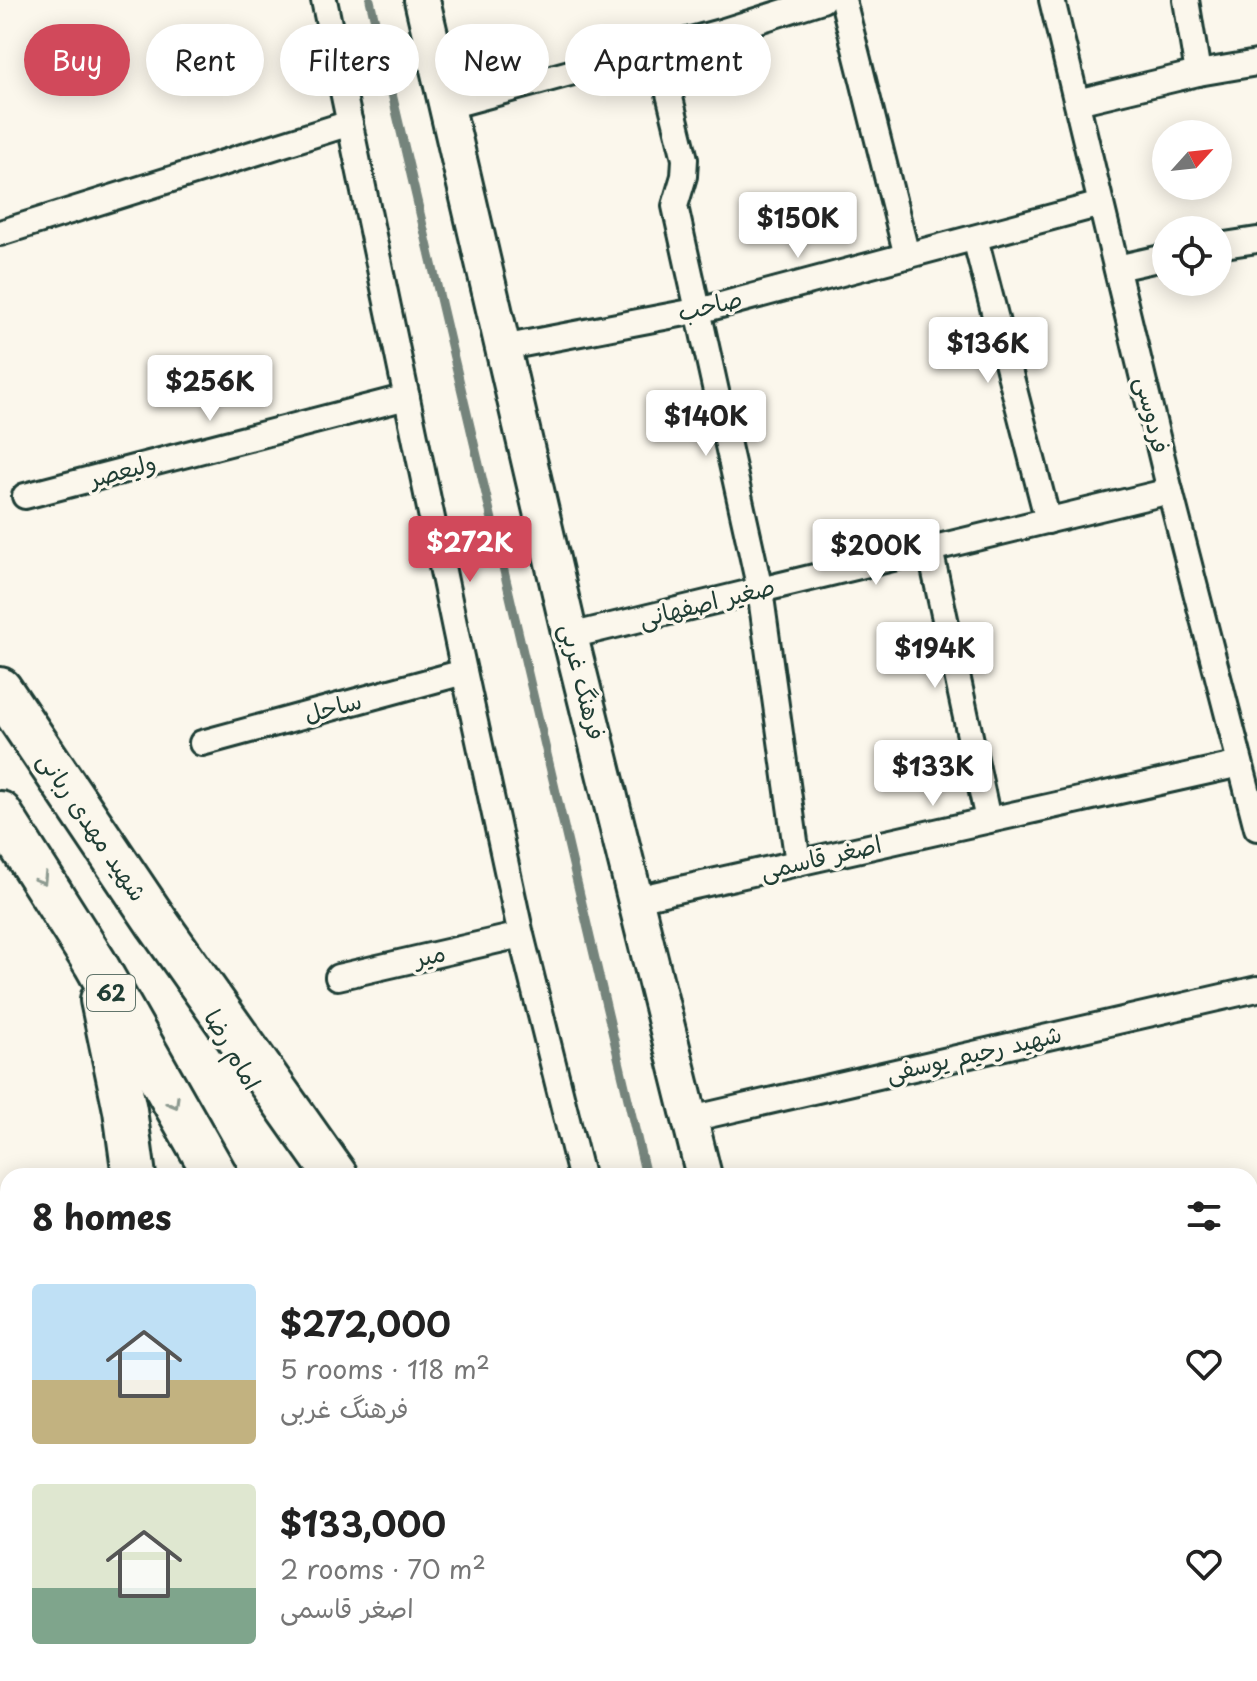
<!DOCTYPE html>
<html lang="en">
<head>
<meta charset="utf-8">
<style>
	body { margin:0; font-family:"Playpen Sans","Playpen Sans Arabic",sans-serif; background:#f2f2f2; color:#222; height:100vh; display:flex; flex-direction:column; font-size:30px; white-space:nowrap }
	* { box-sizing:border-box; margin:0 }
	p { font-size:26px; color:#767676 }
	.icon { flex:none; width:44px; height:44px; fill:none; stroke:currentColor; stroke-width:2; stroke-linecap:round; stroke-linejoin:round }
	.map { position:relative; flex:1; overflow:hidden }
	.panel { position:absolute; left:0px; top:1168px; width:1258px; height:514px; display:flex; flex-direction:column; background:#fff; border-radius:24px 24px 0 0; box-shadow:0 4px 20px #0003 }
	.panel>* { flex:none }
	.banner { position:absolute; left:24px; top:24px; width:800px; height:72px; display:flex; gap:16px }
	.needle { width:52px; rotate:63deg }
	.buttons { position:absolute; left:1152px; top:120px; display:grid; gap:16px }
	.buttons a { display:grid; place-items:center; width:80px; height:80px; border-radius:50%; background:#fff; box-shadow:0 4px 20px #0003; font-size:40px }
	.price { position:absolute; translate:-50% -68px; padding:0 18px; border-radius:8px; background:#fff; color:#222; font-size:26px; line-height:52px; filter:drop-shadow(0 2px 4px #0008) }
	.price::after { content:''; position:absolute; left:50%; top:48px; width:24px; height:18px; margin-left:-12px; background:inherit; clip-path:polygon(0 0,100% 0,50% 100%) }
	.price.active { background:#d1495b; color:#fff }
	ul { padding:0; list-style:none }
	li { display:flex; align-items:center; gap:24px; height:200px; padding:0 32px }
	li span { display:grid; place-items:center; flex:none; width:224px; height:160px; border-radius:8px; color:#555 }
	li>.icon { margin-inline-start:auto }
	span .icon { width:96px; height:96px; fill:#fffc; stroke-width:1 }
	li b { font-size:34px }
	h2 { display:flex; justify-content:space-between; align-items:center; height:96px; padding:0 32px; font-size:34px }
	.tag { padding:0 28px; border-radius:36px; background:#fff; box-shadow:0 4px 20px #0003; font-size:28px; line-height:72px }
	.tag.active { background:#d1495b; color:#fff }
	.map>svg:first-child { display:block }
</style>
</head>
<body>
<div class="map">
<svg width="1257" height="1681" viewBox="0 0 1257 1681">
	<rect width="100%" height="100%" fill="#fbf7ec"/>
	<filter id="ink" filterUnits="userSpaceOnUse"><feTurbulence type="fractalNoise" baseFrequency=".0125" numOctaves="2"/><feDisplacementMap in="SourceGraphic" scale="16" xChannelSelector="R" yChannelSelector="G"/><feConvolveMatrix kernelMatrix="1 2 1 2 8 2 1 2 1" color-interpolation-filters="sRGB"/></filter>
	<g filter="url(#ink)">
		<polygon fill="#eae9de" points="1257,1315 1257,1507 1250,1509 1250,1316"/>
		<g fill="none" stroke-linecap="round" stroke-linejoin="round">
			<g stroke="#74847b" stroke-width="9">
				<polyline points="370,0 646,1176"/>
				<polyline points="762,1674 764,1681"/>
			</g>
			<defs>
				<g id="street">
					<polyline points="324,0 459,648 521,935 581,1176"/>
					<polyline points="843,0 907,256"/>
					<polyline points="1052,0 1170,491 1257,828"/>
					<polyline points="1186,0 1198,73"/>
					<polyline points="658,49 685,159 684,176 675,206 760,590 798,863"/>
					<polyline points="1077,102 1198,73 1257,63"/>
					<polyline points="445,107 724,31 822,0"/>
					<polyline points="0,233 350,123"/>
					<polyline points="975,238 1048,521"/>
					<polyline points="1218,246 1257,240"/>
					<polyline points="1117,268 1166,257"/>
					<polyline points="502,348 706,309 1101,204"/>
					<polyline points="25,496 407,397"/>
					<polyline points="930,549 988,820"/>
					<polyline points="570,636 1170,491"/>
					<polyline points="202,743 464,672"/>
					<polyline points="636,899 1240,764"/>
					<polyline points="338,977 521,935"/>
					<polyline points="691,1119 1257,989"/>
					<polyline points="1250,1298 1257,1297"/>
					<polyline points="1250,1535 1257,1533"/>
				</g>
				<g id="secondary">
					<polyline points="422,0 570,636 704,1176"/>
					<polyline points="824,1674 826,1681"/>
				</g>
				<g id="highway">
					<polyline points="0,689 158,924 336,1176"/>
					<polyline points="0,813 95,963 216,1176"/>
					<polyline points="102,1000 125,1110 134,1176"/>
					<polyline points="158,1674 161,1681"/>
					<polyline points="195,1674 201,1681"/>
					<polyline points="488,1674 492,1681"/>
					<polyline points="572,1674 576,1681"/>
					<polyline points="711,1674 713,1681"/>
				</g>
			</defs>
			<use href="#street" stroke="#1f3d34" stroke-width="30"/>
			<use href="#secondary" stroke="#1f3d34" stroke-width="40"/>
			<use href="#highway" stroke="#1f3d34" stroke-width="48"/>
			<use href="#street" stroke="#fbf7ec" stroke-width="24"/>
			<use href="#secondary" stroke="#fbf7ec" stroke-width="34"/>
			<use href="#highway" stroke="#fbf7ec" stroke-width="42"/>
		</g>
		<defs><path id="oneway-chevron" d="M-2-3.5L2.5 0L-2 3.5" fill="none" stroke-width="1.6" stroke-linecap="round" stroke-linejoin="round" transform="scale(2)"/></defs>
		<g stroke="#8d9a90">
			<use href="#oneway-chevron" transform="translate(42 879) rotate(58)"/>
			<use href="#oneway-chevron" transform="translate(174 1103) rotate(60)"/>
		</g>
	</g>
	<g text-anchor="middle" stroke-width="7" stroke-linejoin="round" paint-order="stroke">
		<rect fill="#fbf7ec" stroke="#61756b" stroke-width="2" x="87" y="975" width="48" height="36" rx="6"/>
		<g font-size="22" font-weight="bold" fill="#1f3d34">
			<text x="111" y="1001">62</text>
		</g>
		<g font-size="24" fill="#1f3d34" stroke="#fbf7ec">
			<text transform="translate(710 306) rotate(-13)" y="8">صاحب</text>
			<text transform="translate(1152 415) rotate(77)" y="8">فردوسی</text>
			<text transform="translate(123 471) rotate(-15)" y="8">ولیعصر</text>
			<text transform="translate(707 603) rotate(-14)" y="8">صغیر اصفهانی</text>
			<text transform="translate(582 682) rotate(76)" y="8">فرهنگ غربی</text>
			<text transform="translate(333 708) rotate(-15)" y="8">ساحل</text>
			<text transform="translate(92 827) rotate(56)" y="8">شهید مهدی ربانی</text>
			<text transform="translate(821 858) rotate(-13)" y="8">اصغر قاسمی</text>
			<text transform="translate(430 956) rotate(-13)" y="8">میر</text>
			<text transform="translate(232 1050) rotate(60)" y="8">امام رضا</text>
			<text transform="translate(974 1054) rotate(-13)" y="8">شهید رحیم یوسفی</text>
		</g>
	</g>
</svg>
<div class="buttons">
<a><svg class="needle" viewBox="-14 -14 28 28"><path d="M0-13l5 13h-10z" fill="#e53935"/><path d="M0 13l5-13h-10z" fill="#767676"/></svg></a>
<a><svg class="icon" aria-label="locate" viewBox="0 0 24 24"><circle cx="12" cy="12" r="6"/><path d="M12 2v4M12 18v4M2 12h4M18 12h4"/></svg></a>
</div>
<b class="price" style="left:798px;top:260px">$150K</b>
<b class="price" style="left:988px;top:385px">$136K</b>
<b class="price" style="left:210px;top:423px">$256K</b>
<b class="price" style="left:706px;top:458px">$140K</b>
<b class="price active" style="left:470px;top:584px">$272K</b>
<b class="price" style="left:876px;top:587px">$200K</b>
<b class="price" style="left:935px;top:690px">$194K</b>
<b class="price" style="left:933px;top:808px">$133K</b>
<div class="banner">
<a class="tag active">Buy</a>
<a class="tag">Rent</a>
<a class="tag">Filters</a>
<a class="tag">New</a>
<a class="tag">Apartment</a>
</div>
<section class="panel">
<h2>8 homes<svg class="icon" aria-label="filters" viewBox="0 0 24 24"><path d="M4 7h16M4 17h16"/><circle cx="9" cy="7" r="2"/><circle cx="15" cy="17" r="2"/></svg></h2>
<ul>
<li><span style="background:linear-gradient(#bfe0f5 60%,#c2b280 0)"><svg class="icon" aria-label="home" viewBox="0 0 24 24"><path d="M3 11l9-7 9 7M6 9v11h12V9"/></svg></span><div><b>$272,000</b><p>5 rooms · 118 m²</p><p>فرهنگ غربی</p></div><svg class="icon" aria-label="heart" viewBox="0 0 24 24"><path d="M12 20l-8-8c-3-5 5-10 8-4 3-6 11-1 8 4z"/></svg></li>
<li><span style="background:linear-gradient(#dfe7d0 65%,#7fa58c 0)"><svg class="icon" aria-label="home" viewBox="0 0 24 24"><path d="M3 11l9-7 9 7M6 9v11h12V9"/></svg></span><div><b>$133,000</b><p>2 rooms · 70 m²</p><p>اصغر قاسمی</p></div><svg class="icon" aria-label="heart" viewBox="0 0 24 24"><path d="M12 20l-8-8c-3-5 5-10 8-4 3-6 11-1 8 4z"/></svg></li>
</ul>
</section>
</div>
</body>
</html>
